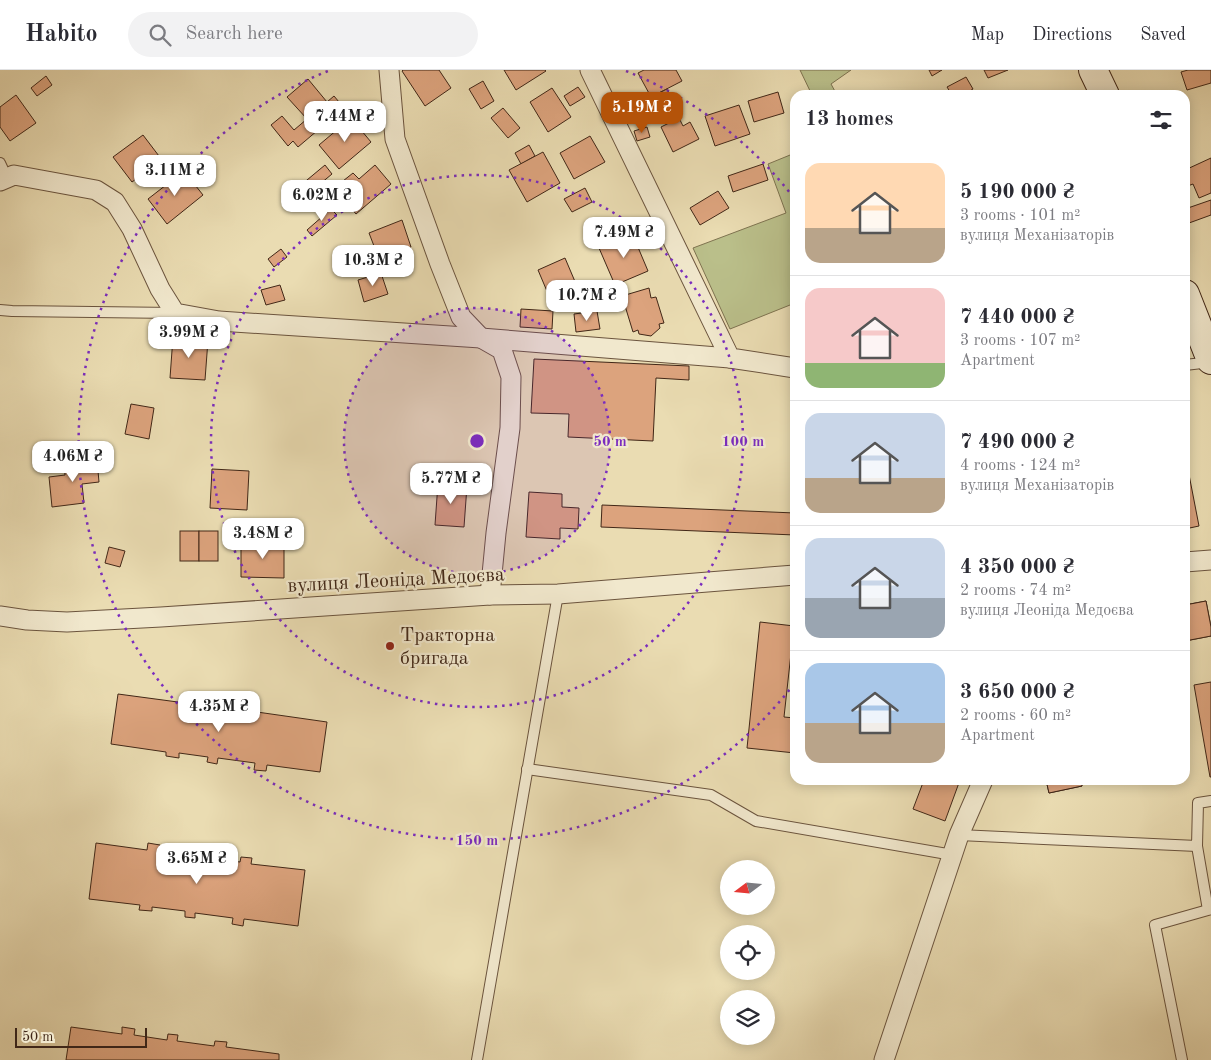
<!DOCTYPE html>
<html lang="en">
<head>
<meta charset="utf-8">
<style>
	body { margin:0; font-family:"Old Standard TT",serif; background:#f2f2f3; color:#2b2b33; height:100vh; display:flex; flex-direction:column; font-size:19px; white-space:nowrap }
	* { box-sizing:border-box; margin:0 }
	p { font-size:16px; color:#7c7c81 }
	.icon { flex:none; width:28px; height:28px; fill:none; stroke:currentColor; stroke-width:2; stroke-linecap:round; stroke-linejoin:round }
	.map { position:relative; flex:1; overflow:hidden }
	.panel { position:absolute; left:790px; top:20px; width:400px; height:695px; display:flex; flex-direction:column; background:#fff; border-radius:15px; box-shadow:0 2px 12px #0003 }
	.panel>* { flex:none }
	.needle { width:32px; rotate:254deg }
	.fabs { position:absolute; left:720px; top:790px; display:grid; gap:10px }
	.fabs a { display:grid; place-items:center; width:55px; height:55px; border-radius:50%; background:#fff; box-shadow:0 2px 12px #0003; font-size:25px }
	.scale { position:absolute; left:15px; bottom:12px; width:132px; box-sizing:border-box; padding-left:5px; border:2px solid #412717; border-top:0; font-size:14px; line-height:18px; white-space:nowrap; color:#412717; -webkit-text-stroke:4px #f1e8cd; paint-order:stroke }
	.price { position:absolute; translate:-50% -42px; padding:0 11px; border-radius:10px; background:#fff; color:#222; font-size:16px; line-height:32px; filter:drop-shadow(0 1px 2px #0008) }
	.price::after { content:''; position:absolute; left:50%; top:30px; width:15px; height:11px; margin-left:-8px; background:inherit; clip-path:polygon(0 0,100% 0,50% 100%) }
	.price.selected { background:#b45309; color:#fff }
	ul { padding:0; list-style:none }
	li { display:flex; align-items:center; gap:15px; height:125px; padding:0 15px }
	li+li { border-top:1px solid #e1e1e2 }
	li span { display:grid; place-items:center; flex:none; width:140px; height:100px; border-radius:15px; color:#555 }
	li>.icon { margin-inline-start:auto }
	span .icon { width:60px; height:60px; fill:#fffc; stroke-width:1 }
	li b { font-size:21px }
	h2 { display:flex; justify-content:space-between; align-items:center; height:60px; padding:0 15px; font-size:21px }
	header { display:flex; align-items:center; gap:30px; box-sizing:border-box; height:70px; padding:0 25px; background:#fff; border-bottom:1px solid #e1e1e2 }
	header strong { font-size:24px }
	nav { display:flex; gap:28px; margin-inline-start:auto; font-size:18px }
	.search { width:350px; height:45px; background:#f2f2f3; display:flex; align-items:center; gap:12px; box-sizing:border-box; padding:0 18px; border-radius:28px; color:#7c7c81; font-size:19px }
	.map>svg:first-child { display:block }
</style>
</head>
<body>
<header>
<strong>Habito</strong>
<div class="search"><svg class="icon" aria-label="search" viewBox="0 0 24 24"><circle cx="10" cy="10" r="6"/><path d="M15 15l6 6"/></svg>Search here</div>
<nav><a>Map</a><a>Directions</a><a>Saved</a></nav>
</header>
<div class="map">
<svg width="1211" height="990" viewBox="0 0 1211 990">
	<rect width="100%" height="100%" fill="#eadcb2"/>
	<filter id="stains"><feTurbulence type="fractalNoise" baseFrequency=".004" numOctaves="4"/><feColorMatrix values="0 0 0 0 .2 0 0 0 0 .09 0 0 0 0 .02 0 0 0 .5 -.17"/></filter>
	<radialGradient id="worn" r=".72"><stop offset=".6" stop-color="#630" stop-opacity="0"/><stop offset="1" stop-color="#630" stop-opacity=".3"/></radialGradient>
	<g fill="#babf8a" stroke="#7e7350">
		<polygon points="800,0 851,0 831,14 837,25 812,25"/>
		<polygon points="795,83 795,169 794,169 795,173 795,233 730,259 693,178 786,143 768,94"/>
	</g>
	<g fill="#dca37d" stroke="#412717">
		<polygon points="403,0 439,0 451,18 425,36 402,1"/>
		<polygon points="504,0 545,0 546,1 516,20"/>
		<polygon points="644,0 676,0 682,11 651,27 638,3"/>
		<polygon points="929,0 942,0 932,6"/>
		<polygon points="984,0 1008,0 988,8"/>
		<polygon points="1188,0 1211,0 1211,13 1187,20 1181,2"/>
		<polygon points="46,6 52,15 37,26 31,18"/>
		<polygon points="966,7 973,19 963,25 952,25 947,17"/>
		<polygon points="308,9 327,32 334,26 344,38 298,77 293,71 288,76 271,55 282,46 294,60 307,49 287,27"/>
		<polygon points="483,11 494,31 481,39 469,19"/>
		<polygon points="578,17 585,27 570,36 564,26"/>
		<polygon points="552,18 571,47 548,62 530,32"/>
		<polygon points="667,19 674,33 658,41 651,27"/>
		<polygon points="778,22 784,43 754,52 748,31"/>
		<polygon points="16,25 36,53 10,71 0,57 0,37"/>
		<polygon points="739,35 750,64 715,76 705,46"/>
		<polygon points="503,38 520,58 508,68 491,48"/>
		<polygon points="351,48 371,72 339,99 319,75"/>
		<polygon points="679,48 683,56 690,52 699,69 673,82 661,57"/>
		<polygon points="647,57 650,67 637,71 634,61"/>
		<polygon points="143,65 162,90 132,112 113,87"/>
		<polygon points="590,66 605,92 574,109 560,83"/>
		<polygon points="529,75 535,86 521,94 515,83"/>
		<polygon points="543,82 560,113 527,132 509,100"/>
		<polygon points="1211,88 1211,123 1199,128 1193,114 1185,117 1185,100"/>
		<polygon points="763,94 768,110 733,122 728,106"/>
		<polygon points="325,95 332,104 302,129 295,120"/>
		<polygon points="375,95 391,114 356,144 340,125 344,122 338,115 353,103 359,109"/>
		<polygon points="184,101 203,125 167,154 148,129"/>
		<polygon points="585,118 592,132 572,142 564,129"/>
		<polygon points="718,121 729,138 700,155 690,138"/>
		<polygon points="1211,130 1211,145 1189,153 1185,139"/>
		<polygon points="331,139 337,145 312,166 307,160"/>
		<polygon points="402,150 411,177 379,189 369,163"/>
		<polygon points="632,163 648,201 615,215 599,178"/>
		<polygon points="281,179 287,187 274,197 268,189"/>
		<polygon points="565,188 579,221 552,233 538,200"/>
		<polygon points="381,203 388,224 364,232 358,210"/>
		<polygon points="280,215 285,230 266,235 261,220"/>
		<polygon points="649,218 651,228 656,227 664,253 659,254 660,258 651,266 639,264 638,260 633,262 622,226"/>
		<polygon points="521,239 553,241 552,259 520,257"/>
		<polygon points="597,241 600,259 576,262 574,244"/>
		<polygon points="173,267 208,270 205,310 170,308"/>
		<polygon points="534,289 689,296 689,310 656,308 653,371 568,367 569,344 531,343"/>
		<polygon points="131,334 154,338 149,369 125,364"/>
		<polygon points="1185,384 1199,456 1185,459"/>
		<polygon points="97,390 99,412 82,414 84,433 52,437 49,407 65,405 64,393"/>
		<polygon points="212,399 249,401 247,440 210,438"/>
		<polygon points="438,413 467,416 464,457 435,455"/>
		<polygon points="529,422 562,424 562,437 579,438 578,459 560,458 560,469 526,467"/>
		<polygon points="602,435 795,443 795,465 601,457"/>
		<rect x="180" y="461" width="19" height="30"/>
		<rect x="199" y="461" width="19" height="30"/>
		<polygon points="241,472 284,473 284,508 241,507"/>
		<polygon points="109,477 125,481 120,497 105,493"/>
		<polygon points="1206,531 1211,557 1211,566 1185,571 1185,535"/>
		<polygon points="1206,531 1211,557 1211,566 1185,571 1185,535"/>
		<polygon points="760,552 794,556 784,647 795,648 795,683 747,678"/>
		<polygon points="1211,612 1211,707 1210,707 1194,615"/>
		<polygon points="118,624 245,641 246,636 258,637 257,642 327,652 320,702 267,695 266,701 254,700 255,693 218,688 217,694 207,692 208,687 179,683 179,688 166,686 166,682 111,674"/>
		<polygon points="924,710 960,710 945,751 913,739"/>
		<polygon points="1046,710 1081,710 1082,716 1049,723"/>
		<polygon points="1046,710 1081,710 1082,716 1049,723"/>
		<polygon points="96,773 147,780 148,773 160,775 160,781 192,786 193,780 203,781 203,787 240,792 241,787 252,788 251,794 305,800 298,856 244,849 243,856 232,854 233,848 195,843 195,848 185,847 185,841 152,837 152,841 139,840 140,835 89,829"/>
		<polygon points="71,957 122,964 122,957 135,959 134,965 167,970 168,964 178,965 177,971 214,976 215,971 227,972 226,977 279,984 279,990 66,990"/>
	</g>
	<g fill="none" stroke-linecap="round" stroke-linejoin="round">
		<defs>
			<g id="service">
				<polyline points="0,93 7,108"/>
				<polyline points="0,240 12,241 175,243"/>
				<polyline points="1185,295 1211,292"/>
				<polyline points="527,699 711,725 756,751 953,785"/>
				<polyline points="959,765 1197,776 1198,733 1211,731"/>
				<polyline points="477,990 558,524"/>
				<polyline points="1182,990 1155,855 1208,840 1197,776"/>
			</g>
			<g id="minor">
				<polyline points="389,0 395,69 440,194 461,247 481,268 502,280 511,307 510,358 496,463 490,525"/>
				<polyline points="590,0 730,288 795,298"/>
				<polyline points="0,111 14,105 96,120 115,132 132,159 160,219 175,243 219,251 481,268 730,288"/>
				<polyline points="1185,492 1211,490"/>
				<polyline points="0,546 27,550 67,552 161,547 490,525 558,524 795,505"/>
				<polyline points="884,990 959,765 983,710"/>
			</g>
			<g id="secondary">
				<polyline points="1093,0 1105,25"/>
				<polyline points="1185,224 1211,290"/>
			</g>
		</defs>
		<use href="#service" stroke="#6b543e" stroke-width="12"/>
		<use href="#minor" stroke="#6b543e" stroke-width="21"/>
		<use href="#secondary" stroke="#412717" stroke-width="30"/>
		<use href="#service" stroke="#f1e8cd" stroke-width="10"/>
		<use href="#minor" stroke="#f1e8cd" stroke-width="19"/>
		<use href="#secondary" stroke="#f1e8cd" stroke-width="28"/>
	</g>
	<circle cx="477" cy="371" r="133" fill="#7b2cbf" fill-opacity=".12"/>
	<g fill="none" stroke="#7b2cbf" stroke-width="2.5" stroke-dasharray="2.5 5">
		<circle cx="477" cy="371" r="133"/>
		<circle cx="477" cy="371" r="266"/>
		<path d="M794 614A399 399 0 1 1 328 1M626 1A399 399 0 0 1 794 128"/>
	</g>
	<circle fill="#8f2418" stroke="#f1e8cd" stroke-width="2" cx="390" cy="576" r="5"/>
	<g text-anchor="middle" stroke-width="4.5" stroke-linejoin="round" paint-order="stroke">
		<g font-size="20" fill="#412717" stroke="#f1e8cd">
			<text transform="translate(396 509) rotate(-3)" y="7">вулиця Леоніда Медоєва</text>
		</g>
		<g font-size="20" fill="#412717" stroke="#f1e8cd" text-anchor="start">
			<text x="400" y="571">Тракторна<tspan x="400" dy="23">бригада</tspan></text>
		</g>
	</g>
	<circle cx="477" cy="371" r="8" fill="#7b2cbf" stroke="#f1e8cd" stroke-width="2.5"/>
	<g font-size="15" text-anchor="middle" font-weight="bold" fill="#7b2cbf" stroke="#f1e8cd" stroke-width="4.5" stroke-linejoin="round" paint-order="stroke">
		<text x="610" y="376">50 m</text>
		<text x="743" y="376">100 m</text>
		<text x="477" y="775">150 m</text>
	</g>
	<rect width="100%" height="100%" filter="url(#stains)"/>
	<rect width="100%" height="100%" fill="url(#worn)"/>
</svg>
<div class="fabs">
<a><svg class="needle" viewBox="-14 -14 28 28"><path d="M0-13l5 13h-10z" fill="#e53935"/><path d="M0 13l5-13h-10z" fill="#7c7c81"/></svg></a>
<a><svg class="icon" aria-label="locate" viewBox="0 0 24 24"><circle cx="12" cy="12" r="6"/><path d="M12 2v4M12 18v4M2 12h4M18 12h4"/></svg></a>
<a><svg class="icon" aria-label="layers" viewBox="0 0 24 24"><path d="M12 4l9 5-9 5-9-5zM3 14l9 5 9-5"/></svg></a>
</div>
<div class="scale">50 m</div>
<b class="price selected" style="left:642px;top:64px">5.19M ₴</b>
<b class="price" style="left:345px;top:73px">7.44M ₴</b>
<b class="price" style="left:175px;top:127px">3.11M ₴</b>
<b class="price" style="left:322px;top:152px">6.02M ₴</b>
<b class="price" style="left:624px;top:189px">7.49M ₴</b>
<b class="price" style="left:373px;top:217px">10.3M ₴</b>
<b class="price" style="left:587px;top:252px">10.7M ₴</b>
<b class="price" style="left:189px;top:289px">3.99M ₴</b>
<b class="price" style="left:73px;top:413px">4.06M ₴</b>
<b class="price" style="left:451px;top:435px">5.77M ₴</b>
<b class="price" style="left:263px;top:490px">3.48M ₴</b>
<b class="price" style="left:219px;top:663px">4.35M ₴</b>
<b class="price" style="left:197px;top:815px">3.65M ₴</b>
<section class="panel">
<h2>13 homes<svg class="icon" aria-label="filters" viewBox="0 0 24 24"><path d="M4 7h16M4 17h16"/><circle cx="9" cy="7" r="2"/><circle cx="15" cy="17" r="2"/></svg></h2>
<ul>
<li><span style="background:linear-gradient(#ffd9b3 65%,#b9a48a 0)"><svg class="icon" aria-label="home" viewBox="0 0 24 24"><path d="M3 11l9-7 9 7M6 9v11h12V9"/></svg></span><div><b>5 190 000 ₴</b><p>3 rooms · 101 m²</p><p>вулиця Механізаторів</p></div></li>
<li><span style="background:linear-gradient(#f6c9c9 75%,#8fb573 0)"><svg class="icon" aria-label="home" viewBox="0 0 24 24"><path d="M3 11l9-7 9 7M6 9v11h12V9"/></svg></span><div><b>7 440 000 ₴</b><p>3 rooms · 107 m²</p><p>Apartment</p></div></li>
<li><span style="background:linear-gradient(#c9d6e8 65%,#b9a48a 0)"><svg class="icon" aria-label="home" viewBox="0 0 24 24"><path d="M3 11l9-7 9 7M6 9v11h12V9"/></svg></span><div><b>7 490 000 ₴</b><p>4 rooms · 124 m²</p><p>вулиця Механізаторів</p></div></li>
<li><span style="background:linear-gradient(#c9d6e8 60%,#9aa5b1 0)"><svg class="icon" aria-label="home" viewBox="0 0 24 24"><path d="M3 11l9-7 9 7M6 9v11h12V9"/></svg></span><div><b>4 350 000 ₴</b><p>2 rooms · 74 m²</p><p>вулиця Леоніда Медоєва</p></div></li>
<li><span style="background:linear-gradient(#a9c7e8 60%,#b9a48a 0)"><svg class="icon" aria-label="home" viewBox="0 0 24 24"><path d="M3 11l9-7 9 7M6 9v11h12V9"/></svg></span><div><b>3 650 000 ₴</b><p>2 rooms · 60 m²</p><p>Apartment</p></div></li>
</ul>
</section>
</div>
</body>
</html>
